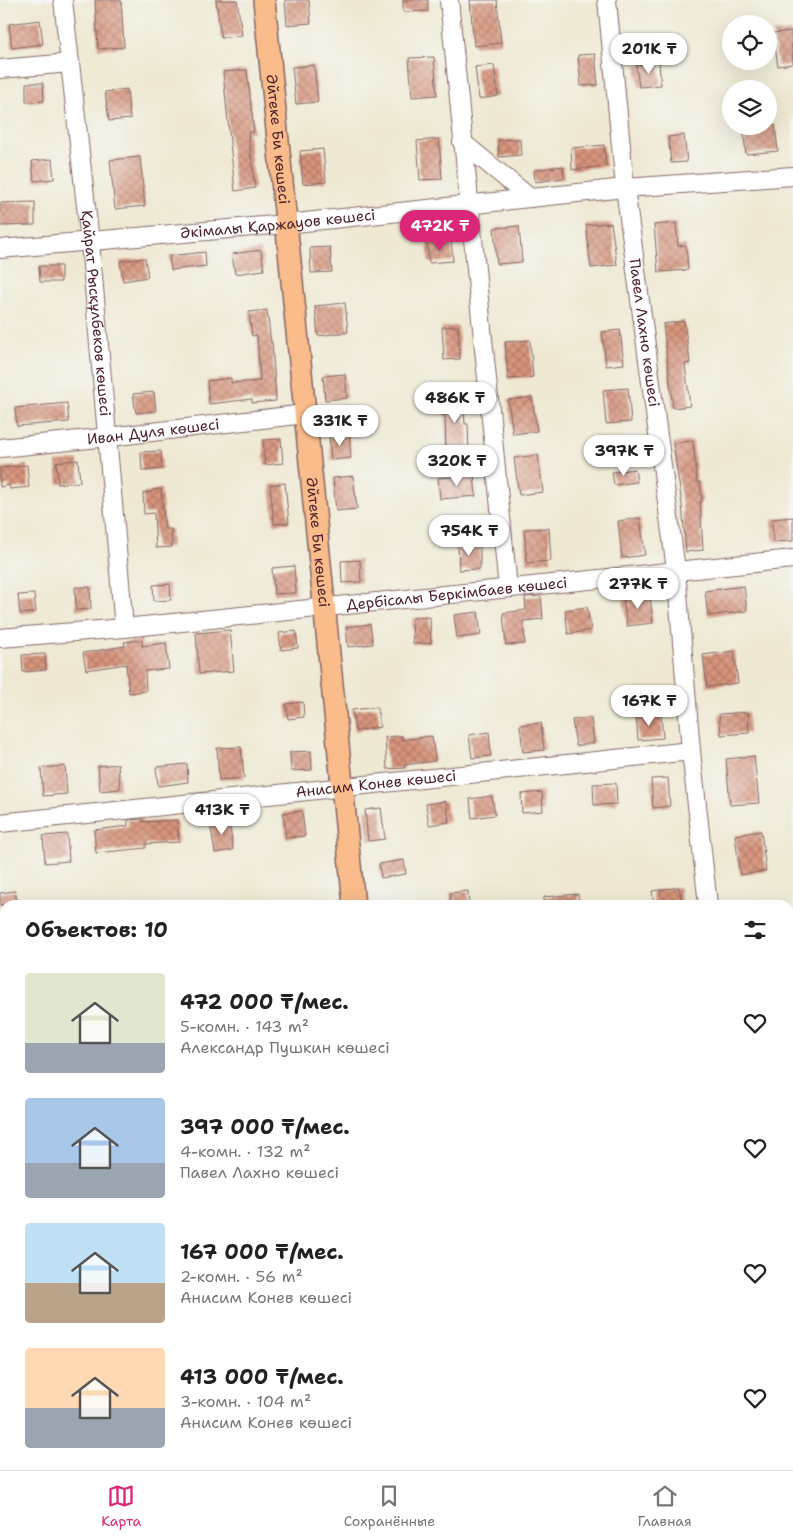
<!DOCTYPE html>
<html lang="ru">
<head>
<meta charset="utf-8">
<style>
	body { margin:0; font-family:"Shantell Sans",sans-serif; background:#f2f2f2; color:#222; height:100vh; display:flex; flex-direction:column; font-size:19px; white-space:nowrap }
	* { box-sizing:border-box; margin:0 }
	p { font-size:16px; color:#767676 }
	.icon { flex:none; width:28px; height:28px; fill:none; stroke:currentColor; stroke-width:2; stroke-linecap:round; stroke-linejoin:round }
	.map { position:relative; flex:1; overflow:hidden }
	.drawer { position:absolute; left:0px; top:900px; width:794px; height:570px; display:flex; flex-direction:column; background:#fff; border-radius:15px 15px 0 0; box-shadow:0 5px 20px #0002 }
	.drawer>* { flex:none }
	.buttons { position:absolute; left:722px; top:15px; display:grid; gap:10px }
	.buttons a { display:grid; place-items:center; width:55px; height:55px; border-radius:50%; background:#fff; box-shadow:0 5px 20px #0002; font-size:25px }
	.price { position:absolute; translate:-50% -42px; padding:0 11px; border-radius:18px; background:#fff; color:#222; font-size:16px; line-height:32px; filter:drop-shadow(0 1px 2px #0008) }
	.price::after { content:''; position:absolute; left:50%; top:30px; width:15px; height:11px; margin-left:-8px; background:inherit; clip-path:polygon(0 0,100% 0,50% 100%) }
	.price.selected { background:#db2777; color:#fff }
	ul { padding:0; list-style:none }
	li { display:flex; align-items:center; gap:15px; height:125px; padding:0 25px }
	li span { display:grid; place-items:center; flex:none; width:140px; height:100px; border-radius:5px; color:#555 }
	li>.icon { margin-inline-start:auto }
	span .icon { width:60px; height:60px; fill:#fffc; stroke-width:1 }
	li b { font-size:21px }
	h2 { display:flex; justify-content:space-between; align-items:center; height:60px; padding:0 25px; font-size:21px }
	.tabs { display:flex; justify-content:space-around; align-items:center; height:70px; border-top:1px solid #e0e0e0; background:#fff; font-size:14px; color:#767676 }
	.tabs a { display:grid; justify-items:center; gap:2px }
	.tabs .selected { color:#db2777 }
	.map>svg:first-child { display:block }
</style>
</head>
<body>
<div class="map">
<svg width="793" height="1470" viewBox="0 0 793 1470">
	<defs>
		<pattern id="building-cross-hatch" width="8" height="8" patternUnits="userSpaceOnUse" patternTransform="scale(1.25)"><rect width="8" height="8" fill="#d8957d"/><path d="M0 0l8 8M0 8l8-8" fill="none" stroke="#b17967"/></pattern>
	</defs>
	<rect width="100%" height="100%" fill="#f6f6f2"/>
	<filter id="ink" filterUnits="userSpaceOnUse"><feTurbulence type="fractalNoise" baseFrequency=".02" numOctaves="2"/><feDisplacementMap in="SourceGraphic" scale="10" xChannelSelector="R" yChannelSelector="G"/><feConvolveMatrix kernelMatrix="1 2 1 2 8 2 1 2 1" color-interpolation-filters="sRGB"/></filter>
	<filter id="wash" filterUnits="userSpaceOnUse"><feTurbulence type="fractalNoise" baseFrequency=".0096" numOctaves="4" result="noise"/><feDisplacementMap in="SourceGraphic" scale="20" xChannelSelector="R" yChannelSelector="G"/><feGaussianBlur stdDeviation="1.12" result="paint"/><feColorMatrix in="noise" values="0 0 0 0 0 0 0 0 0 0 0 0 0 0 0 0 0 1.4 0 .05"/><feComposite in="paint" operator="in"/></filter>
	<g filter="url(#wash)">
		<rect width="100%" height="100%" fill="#efe9d3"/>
		<g id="blocks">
			<g fill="url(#building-cross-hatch)">
				<polygon points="95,0 121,0 124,47 98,49"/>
				<polygon points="216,0 237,0 242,35 221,38"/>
				<polygon points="285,0 309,0 311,23 287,25"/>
				<polygon points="403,0 428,0 428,11 403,12"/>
				<polygon points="470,0 497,0 501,43 474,46"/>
				<polygon points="40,20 43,44 12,48 9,24"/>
				<polygon points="791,31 793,64 778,66 773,33"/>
				<polygon points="595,54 598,85 581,86 578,55"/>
				<polygon points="434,57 437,95 412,97 409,58"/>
				<polygon points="659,62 661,85 639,87 636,65"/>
				<polygon points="314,65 318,102 296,104 292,67"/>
				<polygon points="494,65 498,96 479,99 475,67"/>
				<polygon points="247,70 254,132 248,132 255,188 235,191 223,72"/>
				<polygon points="26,83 43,83 44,101 26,102"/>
				<polygon points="127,89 130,119 109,121 105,92"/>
				<polygon points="769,125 775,125 778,151 746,154 743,128"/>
				<polygon points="684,135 687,162 671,163 668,137"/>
				<polygon points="439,139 442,179 420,180 417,141"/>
				<polygon points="520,139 521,155 499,157 498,140"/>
				<polygon points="604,145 606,166 572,170 571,148"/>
				<polygon points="323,149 326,182 303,184 300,151"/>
				<polygon points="140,157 145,206 115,209 110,160"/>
				<polygon points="52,159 54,179 34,181 32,161"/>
				<polygon points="563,166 564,178 535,182 534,170"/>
				<polygon points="35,202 35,225 0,226 0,203"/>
				<polygon points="611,223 617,265 591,268 586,225"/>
				<polygon points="676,223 678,246 686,245 688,270 658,272 654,225"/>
				<polygon points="519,226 522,262 497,264 494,228"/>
				<polygon points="451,240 453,261 429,263 427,242"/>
				<polygon points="330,247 332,272 311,273 310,248"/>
				<polygon points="261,250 264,270 235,274 232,254"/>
				<polygon points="205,252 206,266 171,270 169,256"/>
				<polygon points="145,258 148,277 123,281 120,261"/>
				<polygon points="39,266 61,266 61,282 40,282"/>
				<polygon points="345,303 348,332 318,336 315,306"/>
				<polygon points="267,310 271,343 272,342 276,401 252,403 252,399 209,404 207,381 231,378 231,383 260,381 257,335 252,336 249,312"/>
				<polygon points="684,321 690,363 685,364 690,406 673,408 663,324"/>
				<polygon points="458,326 460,359 444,360 442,327"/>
				<polygon points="620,330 624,364 606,366 602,332"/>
				<polygon points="530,340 533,377 508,379 505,342"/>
				<polygon points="345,374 347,398 325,400 323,376"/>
				<polygon points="628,388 631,422 606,424 603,390"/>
				<polygon points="154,392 156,411 136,413 133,394"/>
				<polygon points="463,394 465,424 468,424 469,452 446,453 445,415 442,415 441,396"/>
				<polygon points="532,397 537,431 513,434 508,400"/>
				<polygon points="67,403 69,422 17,426 15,408"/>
				<polygon points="349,434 351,458 331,460 329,436"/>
				<polygon points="281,439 283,463 265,465 263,440"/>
				<polygon points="693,441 697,482 700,482 702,502 700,502 703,550 686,552 682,504 673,443"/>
				<polygon points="161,451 162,469 142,471 141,452"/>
				<polygon points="538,455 543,492 519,495 514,458"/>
				<polygon points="78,460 80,482 58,484 56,462"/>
				<polygon points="27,465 29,487 10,489 9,485 0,487 0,468"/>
				<polygon points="635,469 637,482 614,485 612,472"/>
				<polygon points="474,475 476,496 440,499 438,478"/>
				<polygon points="353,476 357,509 336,511 333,478"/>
				<polygon points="285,483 289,523 274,524 270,485"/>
				<polygon points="161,489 165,529 171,529 172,547 156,548 154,513 144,514 143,493 152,492 152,490"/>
				<polygon points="793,517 793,541 773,542 772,519"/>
				<polygon points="640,518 645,555 622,558 618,521"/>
				<polygon points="549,528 551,561 527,563 524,529"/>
				<polygon points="480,544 480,569 459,570 458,545"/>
				<polygon points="360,560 361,582 342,583 341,561"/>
				<polygon points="294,566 296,593 274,594 272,568"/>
				<polygon points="170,584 171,600 154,601 153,585"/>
				<polygon points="744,586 747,611 708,616 705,591"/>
				<polygon points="75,587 90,587 91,609 76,610"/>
				<polygon points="34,594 36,612 20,614 18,595"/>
				<polygon points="650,595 653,623 627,626 623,598"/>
				<polygon points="541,596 543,619 523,621 525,644 506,645 503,613 526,610 525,597"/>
				<polygon points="587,607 591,630 568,634 565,610"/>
				<polygon points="478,612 481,635 457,638 454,615"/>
				<polygon points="430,617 431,643 413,644 412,618"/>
				<polygon points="370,624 373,644 348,647 346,627"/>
				<polygon points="230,630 234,671 199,674 196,633"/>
				<polygon points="296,631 298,648 281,650 279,633"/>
				<polygon points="142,640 142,646 166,643 169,669 145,671 146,691 129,693 126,664 86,670 83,653 125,646 124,642"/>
				<polygon points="734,651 738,683 707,687 703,655"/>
				<polygon points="45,654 46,670 23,672 22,655"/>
				<polygon points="303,702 304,717 288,719 286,704"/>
				<polygon points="377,707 380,727 355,731 352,710"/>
				<polygon points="748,712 749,733 721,735 719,714"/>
				<polygon points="661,714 663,738 638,740 636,715"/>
				<polygon points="591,718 594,743 576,746 572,720"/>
				<polygon points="541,723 544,750 523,752 520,725"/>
				<polygon points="489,732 491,756 472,758 469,735"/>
				<polygon points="402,736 402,740 432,736 435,761 404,765 405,768 387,769 385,737"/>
				<polygon points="241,747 244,778 219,780 217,748"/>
				<polygon points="311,751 312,770 291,771 290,752"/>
				<polygon points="754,756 759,803 730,805 726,759"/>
				<polygon points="118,764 120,789 100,791 98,766"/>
				<polygon points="187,764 188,782 158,786 156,767"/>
				<polygon points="65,766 67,794 43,796 41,768"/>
				<polygon points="668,778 670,806 653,808 651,779"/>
				<polygon points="616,783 617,804 594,805 593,784"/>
				<polygon points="542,792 543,811 522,813 521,794"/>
				<polygon points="492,796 495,815 472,818 470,799"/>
				<polygon points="446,801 449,822 429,825 426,804"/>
				<polygon points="381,808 385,839 368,841 365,810"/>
				<polygon points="302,811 305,836 286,838 283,813"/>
				<polygon points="143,819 143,822 177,820 179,842 146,844 146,848 96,853 94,830 128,826 128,820"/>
				<polygon points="229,819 233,850 215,853 210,822"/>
				<polygon points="761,831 766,871 740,875 735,835"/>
				<polygon points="67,834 69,861 45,863 43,836"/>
				<polygon points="404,860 406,874 381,878 379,864"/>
				<polygon points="679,887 682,905 654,905 652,891"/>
				<polygon points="15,891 18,905 0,905 0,893"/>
				<polygon points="468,891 469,905 451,905 450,893"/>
				<polygon points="578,894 579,905 544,905 544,897"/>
			</g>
		</g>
	</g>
	<g filter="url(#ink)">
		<use href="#blocks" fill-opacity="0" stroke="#846666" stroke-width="1"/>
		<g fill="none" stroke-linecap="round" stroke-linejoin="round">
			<defs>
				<g id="minor">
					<path id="s1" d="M63,0L90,242L124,628"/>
					<polyline points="449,0 508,588"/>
					<path id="s2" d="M607,0L625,188L676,570L691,751L708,905"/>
					<polyline points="0,69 70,63"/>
					<polyline points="462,142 530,198"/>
					<path id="s3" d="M0,249L286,224L625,188L793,176"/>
					<path id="s4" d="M0,448L109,437L305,414"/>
					<path id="s5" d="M0,638L124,628L793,559"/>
					<path id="s6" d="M0,823L691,751"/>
					<polyline points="0,1007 5,1007"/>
					<polyline points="789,1409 793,1420"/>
					<polyline points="380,1470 381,1465"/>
				</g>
				<g id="major">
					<path id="s7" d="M264,0L354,905"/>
				</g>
				<g id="highway">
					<polyline points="789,1085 793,1084"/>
					<polyline points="0,1173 5,1172"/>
				</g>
			</defs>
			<use href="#minor" stroke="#846666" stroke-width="20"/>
			<use href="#major" stroke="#846666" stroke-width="24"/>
			<use href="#highway" stroke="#846666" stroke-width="28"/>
			<use href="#minor" stroke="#fff" stroke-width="18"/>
			<use href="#major" stroke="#f9bc8a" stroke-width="21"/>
			<use href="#highway" stroke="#f9bc8a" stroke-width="25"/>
		</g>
	</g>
	<g text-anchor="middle" stroke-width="4" stroke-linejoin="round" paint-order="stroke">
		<g font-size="15" fill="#4a1f2b" stroke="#f6f6f2">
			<text dy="5" stroke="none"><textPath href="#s7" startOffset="140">Әйтеке Би көшесі</textPath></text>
			<text dy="5" stroke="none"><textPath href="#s3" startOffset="279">Әкімалы Қаржауов көшесі</textPath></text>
			<text dy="5" stroke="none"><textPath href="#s1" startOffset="315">Қайрат Рысқұлбеков көшесі</textPath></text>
			<text dy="5" stroke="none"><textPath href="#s2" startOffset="335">Павел Лахно көшесі</textPath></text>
			<text dy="5" stroke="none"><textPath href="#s4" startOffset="154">Иван Дуля көшесі</textPath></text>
			<text dy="5" stroke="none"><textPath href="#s7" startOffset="545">Әйтеке Би көшесі</textPath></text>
			<text dy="5" stroke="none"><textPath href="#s5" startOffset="459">Дербісалы Беркімбаев көшесі</textPath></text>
			<text dy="5" stroke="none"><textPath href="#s6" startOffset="378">Анисим Конев көшесі</textPath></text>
		</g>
	</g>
</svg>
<div class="buttons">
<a><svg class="icon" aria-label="locate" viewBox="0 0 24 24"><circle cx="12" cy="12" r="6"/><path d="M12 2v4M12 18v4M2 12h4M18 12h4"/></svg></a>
<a><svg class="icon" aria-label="layers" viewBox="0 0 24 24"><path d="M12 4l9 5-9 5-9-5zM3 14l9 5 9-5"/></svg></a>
</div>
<b class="price" style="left:649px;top:75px">201K ₸</b>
<b class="price selected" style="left:440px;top:252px">472K ₸</b>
<b class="price" style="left:455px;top:424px">486K ₸</b>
<b class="price" style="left:340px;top:447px">331K ₸</b>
<b class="price" style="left:624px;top:477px">397K ₸</b>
<b class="price" style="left:457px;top:487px">320K ₸</b>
<b class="price" style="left:469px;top:557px">754K ₸</b>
<b class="price" style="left:638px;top:610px">277K ₸</b>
<b class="price" style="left:649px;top:727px">167K ₸</b>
<b class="price" style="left:222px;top:836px">413K ₸</b>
<section class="drawer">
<h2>Объектов: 10<svg class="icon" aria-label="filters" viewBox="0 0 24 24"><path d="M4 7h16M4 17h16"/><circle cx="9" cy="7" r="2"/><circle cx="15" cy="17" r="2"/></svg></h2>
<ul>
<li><span style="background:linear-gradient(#dfe7d0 70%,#9aa5b1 0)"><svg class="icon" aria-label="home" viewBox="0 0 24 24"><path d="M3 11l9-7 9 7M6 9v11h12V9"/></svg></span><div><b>472 000 ₸/мес.</b><p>5-комн. · 143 m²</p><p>Александр Пушкин көшесі</p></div><svg class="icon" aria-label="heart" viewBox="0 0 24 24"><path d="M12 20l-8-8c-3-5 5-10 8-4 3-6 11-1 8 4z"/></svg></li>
<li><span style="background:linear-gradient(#a9c7e8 65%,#9aa5b1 0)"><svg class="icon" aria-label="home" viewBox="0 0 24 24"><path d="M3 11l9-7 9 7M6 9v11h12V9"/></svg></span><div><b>397 000 ₸/мес.</b><p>4-комн. · 132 m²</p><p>Павел Лахно көшесі</p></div><svg class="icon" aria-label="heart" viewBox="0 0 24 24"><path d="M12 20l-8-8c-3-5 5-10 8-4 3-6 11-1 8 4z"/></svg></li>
<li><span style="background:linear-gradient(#bfe0f5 60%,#b9a48a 0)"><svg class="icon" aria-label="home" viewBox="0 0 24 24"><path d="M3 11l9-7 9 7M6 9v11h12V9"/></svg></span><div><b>167 000 ₸/мес.</b><p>2-комн. · 56 m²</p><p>Анисим Конев көшесі</p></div><svg class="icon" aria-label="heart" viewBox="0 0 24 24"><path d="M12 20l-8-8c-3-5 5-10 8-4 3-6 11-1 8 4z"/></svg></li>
<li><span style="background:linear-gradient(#ffd9b3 60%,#9aa5b1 0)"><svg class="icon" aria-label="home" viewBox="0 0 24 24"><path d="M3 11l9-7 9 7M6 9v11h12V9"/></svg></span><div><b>413 000 ₸/мес.</b><p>3-комн. · 104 m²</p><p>Анисим Конев көшесі</p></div><svg class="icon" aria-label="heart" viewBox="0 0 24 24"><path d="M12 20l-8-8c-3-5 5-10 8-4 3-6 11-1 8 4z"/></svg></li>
</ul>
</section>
</div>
<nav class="tabs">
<a class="selected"><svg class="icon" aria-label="map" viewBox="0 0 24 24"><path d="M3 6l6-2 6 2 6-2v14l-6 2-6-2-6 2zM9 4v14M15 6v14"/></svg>Карта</a>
<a><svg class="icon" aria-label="saved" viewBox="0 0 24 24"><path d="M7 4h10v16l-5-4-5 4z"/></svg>Сохранённые</a>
<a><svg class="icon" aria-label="home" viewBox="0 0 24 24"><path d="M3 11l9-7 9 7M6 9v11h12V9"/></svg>Главная</a>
</nav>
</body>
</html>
